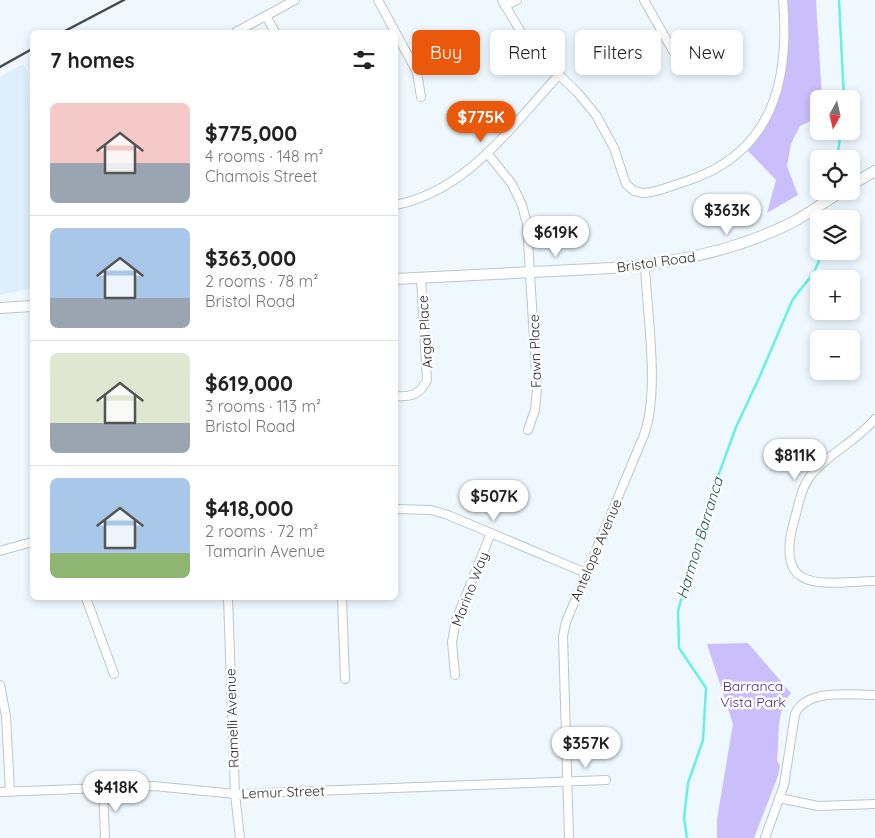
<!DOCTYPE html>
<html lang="en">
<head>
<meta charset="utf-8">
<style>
	body { margin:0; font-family:Quicksand,sans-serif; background:#f6f6f6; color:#222; height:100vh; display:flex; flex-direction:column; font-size:19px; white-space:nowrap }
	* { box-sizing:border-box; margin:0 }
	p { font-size:16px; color:#767676 }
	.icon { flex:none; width:28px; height:28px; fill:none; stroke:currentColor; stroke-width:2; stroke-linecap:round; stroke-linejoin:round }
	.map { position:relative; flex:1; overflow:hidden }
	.sheet { position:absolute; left:30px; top:30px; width:368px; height:570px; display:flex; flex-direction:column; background:#fff; border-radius:8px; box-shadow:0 2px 8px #0003 }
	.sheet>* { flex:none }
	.hud { position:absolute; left:412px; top:30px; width:388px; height:45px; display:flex; gap:10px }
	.needle { width:32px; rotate:188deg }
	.buttons { position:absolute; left:810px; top:90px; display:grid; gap:10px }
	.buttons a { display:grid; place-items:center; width:50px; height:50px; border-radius:8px; background:#fff; box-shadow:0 2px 8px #0003; font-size:25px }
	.price { position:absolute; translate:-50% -42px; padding:0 11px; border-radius:18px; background:#fff; color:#222; font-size:16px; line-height:32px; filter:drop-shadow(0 1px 2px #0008) }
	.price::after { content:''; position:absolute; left:50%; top:30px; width:15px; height:11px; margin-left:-8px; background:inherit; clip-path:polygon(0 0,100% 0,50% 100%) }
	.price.active { background:#ea580c; color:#fff }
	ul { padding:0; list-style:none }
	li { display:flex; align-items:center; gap:15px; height:125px; padding:0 20px }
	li+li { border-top:1px solid #e0e0e0 }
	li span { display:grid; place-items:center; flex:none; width:140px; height:100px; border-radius:8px; color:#555 }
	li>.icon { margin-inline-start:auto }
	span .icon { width:60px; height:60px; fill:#fffc; stroke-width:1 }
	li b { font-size:21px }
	h2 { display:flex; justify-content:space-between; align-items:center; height:60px; padding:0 20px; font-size:21px }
	.pill { padding:0 18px; border-radius:8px; background:#fff; box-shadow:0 2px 8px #0003; font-size:18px; line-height:45px }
	.pill.active { background:#ea580c; color:#fff }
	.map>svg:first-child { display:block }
</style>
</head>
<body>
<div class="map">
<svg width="875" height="838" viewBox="0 0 875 838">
	<rect width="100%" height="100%" fill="#eff8ff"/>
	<polygon fill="#ddeffd" points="23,64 27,71 32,152 32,288 0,295 0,77"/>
	<g fill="#cabffb">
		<polygon points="783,0 816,0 822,99 819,99 819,117 800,126 791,144 787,166 798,195 767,213 776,180 745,148 777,96"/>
		<path d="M748,643L791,693C775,711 780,737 777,760L780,766L778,776L754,838H717V819L733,724L707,644Z"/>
	</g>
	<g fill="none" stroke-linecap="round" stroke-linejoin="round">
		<g stroke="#65f1e4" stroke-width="2.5">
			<polyline points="839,0 844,99"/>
			<polyline points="837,159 841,131"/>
			<path d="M687,838L684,818L688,783L703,740L706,688L679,648L678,611L709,501L736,427L759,378L792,301C804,282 818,275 821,251"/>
		</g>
		<defs>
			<g id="street">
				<polyline points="378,0 417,72 421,97"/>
				<path d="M502,0L529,46L577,92L596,115L614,148L626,184L634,191L643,193C657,193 673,185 687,181C772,153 790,82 783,0"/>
				<polyline points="644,0 673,51"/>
				<polyline points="505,6 517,0"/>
				<polyline points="266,16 275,32"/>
				<polyline points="236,32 295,0"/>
				<polyline points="487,153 512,184 522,205 527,224 537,389 535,410 528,430"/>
				<path d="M395,205C468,191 511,126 559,75"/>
				<path d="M395,396C411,397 420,395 427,380L421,278"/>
				<path d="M875,419C857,441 829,453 811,475C800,489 798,509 793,525C775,596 826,582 875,581"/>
				<polyline points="395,509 431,510 448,515 586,573"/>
				<polyline points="0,551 32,542"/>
				<polyline points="86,598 114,674"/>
				<polyline points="228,598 235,794 240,838"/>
				<polyline points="342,598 345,679"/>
				<polyline points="455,675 452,642 456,620 491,533"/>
				<polyline points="0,685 6,716 10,792"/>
				<polyline points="103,788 105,838"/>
				<polyline points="0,792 154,786 235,794 606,780"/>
				<polyline points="779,798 818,806 875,804"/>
				<path d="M569,838L563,636L566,622L644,435C660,391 647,314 645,266"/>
				<path d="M765,838L784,785L795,714C807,688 850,695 875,695"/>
			</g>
			<g id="secondary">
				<polyline points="851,185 875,171"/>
				<path d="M395,279L612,268C675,263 736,251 793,222C810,213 826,201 842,191"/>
				<polyline points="0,308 32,306"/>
			</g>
		</defs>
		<use href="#street" stroke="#bbc6ce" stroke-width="10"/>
		<use href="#secondary" stroke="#bbc6ce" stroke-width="12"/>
		<use href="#street" stroke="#fff" stroke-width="8"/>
		<use href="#secondary" stroke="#fff" stroke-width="10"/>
		<g stroke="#464a4e" stroke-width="2.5">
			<polyline points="63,32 124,0"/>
			<polyline points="0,67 32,49"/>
		</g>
	</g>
	<g text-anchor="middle" stroke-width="5" stroke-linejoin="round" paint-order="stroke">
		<g font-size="14" fill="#292d30" stroke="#fff">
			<text transform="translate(656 262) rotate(-8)" y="5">Bristol Road</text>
			<text transform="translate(425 332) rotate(-94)" y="5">Argal Place</text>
			<text transform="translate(535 351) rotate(-92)" y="5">Fawn Place</text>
			<text transform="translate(596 550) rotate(-67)" y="5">Antelope Avenue</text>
			<text transform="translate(470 589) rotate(-69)" y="5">Marino Way</text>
			<text transform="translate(232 718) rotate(-92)" y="5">Ramelli Avenue</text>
			<text transform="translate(283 792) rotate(-2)" y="5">Lemur Street</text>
		</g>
		<g font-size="14" fill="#4c2c8d" stroke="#fff">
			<text x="753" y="691">Barranca<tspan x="753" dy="16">Vista Park</tspan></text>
		</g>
		<g font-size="15" font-style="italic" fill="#1f5a55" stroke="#fff">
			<text transform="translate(700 538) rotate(-73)" y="5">Harmon Barranca</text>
		</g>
	</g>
</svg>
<div class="buttons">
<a><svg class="needle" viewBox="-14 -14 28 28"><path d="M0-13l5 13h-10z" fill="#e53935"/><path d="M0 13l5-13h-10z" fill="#767676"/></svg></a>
<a><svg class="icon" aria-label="locate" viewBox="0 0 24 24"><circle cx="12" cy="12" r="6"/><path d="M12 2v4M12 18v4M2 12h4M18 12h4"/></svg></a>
<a><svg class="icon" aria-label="layers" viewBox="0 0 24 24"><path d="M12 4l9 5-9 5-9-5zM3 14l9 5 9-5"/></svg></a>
<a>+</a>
<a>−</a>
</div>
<b class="price active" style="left:481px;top:143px">$775K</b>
<b class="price" style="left:727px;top:236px">$363K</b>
<b class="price" style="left:556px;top:258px">$619K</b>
<b class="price" style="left:795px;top:481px">$811K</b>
<b class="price" style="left:494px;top:522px">$507K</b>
<b class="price" style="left:586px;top:769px">$357K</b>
<b class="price" style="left:116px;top:813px">$418K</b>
<div class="hud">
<a class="pill active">Buy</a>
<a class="pill">Rent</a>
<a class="pill">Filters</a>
<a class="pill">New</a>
</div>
<section class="sheet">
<h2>7 homes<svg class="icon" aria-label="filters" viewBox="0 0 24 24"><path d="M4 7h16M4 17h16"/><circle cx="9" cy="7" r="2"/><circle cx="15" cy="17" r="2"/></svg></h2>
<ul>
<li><span style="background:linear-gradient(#f6c9c9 60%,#9aa5b1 0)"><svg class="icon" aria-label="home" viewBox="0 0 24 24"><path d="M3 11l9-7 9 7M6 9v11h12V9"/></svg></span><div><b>$775,000</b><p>4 rooms · 148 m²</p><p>Chamois Street</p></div></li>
<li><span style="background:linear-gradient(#a9c7e8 70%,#9aa5b1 0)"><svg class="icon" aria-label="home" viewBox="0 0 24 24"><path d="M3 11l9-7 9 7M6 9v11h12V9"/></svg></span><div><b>$363,000</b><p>2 rooms · 78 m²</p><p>Bristol Road</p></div></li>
<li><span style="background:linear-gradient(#dfe7d0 70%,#9aa5b1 0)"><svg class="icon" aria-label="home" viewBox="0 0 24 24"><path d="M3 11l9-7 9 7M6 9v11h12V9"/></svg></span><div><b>$619,000</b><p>3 rooms · 113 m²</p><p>Bristol Road</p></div></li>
<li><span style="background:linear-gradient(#a9c7e8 75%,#8fb573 0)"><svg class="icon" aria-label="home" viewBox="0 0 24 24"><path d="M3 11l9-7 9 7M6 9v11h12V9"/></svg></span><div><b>$418,000</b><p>2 rooms · 72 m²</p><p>Tamarin Avenue</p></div></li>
</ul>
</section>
</div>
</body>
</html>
